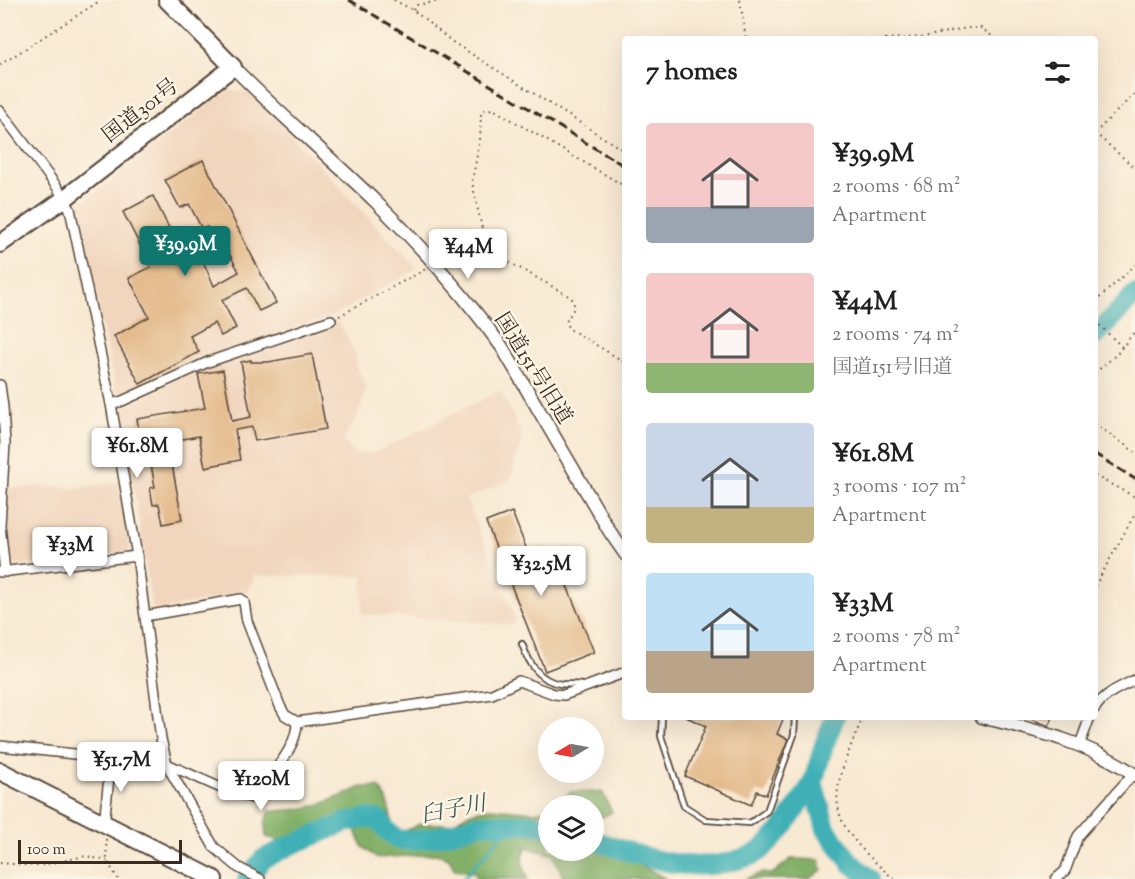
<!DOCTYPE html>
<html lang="en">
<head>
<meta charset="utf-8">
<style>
	body { margin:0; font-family:"Sorts Mill Goudy","Noto Serif JP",serif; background:#f2f2f2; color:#222; height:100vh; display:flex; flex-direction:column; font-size:22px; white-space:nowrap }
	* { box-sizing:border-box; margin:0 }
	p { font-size:20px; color:#767676 }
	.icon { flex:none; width:33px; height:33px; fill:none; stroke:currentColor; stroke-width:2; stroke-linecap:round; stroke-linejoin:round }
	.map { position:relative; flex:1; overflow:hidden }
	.details { position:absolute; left:622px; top:36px; width:476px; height:684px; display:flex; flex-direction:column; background:#fff; border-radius:6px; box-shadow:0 6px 24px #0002 }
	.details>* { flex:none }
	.needle { width:39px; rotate:260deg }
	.controls { position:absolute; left:538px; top:717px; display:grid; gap:12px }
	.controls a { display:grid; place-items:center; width:66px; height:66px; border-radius:50%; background:#fff; box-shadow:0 6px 24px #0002; font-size:30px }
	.scale { position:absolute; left:18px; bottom:15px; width:164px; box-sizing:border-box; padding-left:6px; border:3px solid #3b2a1e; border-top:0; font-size:16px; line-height:21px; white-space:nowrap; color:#3b2a1e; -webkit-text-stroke:4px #fcf5e5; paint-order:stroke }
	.price { position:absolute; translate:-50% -51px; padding:0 14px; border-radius:6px; background:#fff; color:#222; font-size:20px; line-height:39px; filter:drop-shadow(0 2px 3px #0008) }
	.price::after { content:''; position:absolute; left:50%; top:36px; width:18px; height:14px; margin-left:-9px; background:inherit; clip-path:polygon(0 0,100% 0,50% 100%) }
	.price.selected { background:#0f766e; color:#fff }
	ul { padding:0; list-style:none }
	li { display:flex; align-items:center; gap:18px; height:150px; padding:0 24px }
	li span { display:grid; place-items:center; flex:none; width:168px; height:120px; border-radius:6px; color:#555 }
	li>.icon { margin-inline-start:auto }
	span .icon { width:72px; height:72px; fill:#fffc; stroke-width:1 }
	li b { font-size:26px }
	h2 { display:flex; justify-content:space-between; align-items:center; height:72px; padding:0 24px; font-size:26px }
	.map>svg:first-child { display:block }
</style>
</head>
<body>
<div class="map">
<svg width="1135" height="879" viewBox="0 0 1135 879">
	<rect width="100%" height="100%" fill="#fcf5e5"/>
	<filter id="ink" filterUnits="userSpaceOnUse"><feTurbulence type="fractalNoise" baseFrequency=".0167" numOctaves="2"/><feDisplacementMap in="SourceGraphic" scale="12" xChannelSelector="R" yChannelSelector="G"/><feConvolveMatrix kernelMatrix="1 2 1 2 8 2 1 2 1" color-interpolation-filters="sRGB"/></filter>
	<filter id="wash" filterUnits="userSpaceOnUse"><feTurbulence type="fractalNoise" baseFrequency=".008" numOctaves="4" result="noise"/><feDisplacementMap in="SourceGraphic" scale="24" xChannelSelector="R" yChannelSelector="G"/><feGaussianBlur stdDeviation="1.35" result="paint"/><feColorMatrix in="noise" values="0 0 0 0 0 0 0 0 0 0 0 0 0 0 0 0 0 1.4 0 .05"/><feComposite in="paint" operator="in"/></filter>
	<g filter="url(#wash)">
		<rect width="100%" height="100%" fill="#f8e9d3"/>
		<g fill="#f1d5bd">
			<polygon points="226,91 249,91 417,269 328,318 187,364 122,397 116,393 77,206"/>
			<polygon points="338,322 355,352 358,368 367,387 359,413 343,440 355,454 376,452 501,390 522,436 511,480 466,499 516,620 513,625 362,614 363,576 261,576 255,574 248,591 157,611 152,608 122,409 187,374 215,361"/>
			<polygon points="119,482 130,551 18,566 8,558 4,522 7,488 49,486 80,488"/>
		</g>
		<g fill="#83b068" stroke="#5f6d43" stroke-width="1.5">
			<path d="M362,787H379L387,799L393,827L403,832L420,824H451L471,812L489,808L536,812L549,809V850H594V844L618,852L666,879H562L563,876L553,855L526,847L522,862L528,879H476L475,872L455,870L449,858L436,854L377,858L362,846L356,830L342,819L283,841L266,837L265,824L270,811C308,811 328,803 362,787Z"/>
			<polygon points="570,792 602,792 612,812 594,821 594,806 554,805"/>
			<polygon points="791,859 820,860 822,870 809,879 745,879 761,873 772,874"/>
		</g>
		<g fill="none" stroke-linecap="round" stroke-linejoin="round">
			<polyline stroke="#3fb0b6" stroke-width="3" points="463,879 501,836 532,824"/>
			<g stroke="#3fb0b6" stroke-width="20">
				<polyline points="1095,336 1135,294"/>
				<polyline points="835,717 824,745 813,782 826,829 851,863 870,879"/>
				<path d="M594,840C640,856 689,875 737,860C743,858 750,857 755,854C779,839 798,806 813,782"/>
				<polyline points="247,879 263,859 289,846 347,822 368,818 380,820 386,830 397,839 412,841 440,836 479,824 532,824 549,828"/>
			</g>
		</g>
		<g id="blocks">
			<g fill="#e4bb8d">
				<polygon points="203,160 276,303 259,311 247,288 222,300 236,328 221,336 214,323 190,336 199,352 140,384 114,336 149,317 129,278 151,267 123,212 153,196 183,256 198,250 214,286 239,272 229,253 222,257 207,227 202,229 189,204 180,208 165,180"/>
				<polygon points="312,354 326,429 255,441 252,427 235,430 240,460 205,467 199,436 168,442 182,520 163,524 159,504 153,505 150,488 155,487 149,453 143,454 137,419 205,408 198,374 223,370 232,421 251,417 241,362 251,360 251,362 268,362"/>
				<polygon points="512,512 532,563 554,554 594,652 545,671 486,522"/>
				<polygon points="686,717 784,717 777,734 788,739 766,795 757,791 751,805 685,776 706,726"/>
				<polygon points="1026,717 1053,717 1049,726"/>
			</g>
		</g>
	</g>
	<g filter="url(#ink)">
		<use href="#blocks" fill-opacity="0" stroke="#574739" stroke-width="1.5"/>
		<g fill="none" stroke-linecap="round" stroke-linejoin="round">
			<defs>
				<g id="lane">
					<path d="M522,644C529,663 539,681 561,684C569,685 577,683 585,686"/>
					<polyline points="662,717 661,736 684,806 706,820 750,823 767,811 794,735 795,717"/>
				</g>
				<g id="street">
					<polyline points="0,111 57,187 70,209 111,404 137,556 161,739 167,764 172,774 214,847 239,868 260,879"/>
					<polyline points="0,385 3,407 5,444 0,525 5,572"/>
					<polyline points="111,404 120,402 208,362 331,320"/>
					<polyline points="0,572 137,556"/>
					<polyline points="145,616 241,599 244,602 247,621 280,706 285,715 297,722 492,694 519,681 554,694 564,695 626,672"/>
					<path d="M1095,708C1104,694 1120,687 1135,680"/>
					<polyline points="1080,744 1090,717"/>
					<path d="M0,746L167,764L221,788L256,799C268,775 297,751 297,722"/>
					<polyline points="104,824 111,759"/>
					<polyline points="1056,879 1065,871 1078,836 1133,774"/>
				</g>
				<g id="secondary">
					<path d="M233,67C279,114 329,156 376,202C421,246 464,295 502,347L610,532L626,555"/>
					<path d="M982,717C1035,730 1090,743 1135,775"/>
				</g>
				<g id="highway">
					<polyline points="0,244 64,199 233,67 167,0"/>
					<polyline points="0,771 214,879"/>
				</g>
			</defs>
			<use href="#lane" stroke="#574739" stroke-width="8"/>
			<use href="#street" stroke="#574739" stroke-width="12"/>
			<use href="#secondary" stroke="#574739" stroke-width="15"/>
			<use href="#highway" stroke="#574739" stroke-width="20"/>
			<g stroke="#574739" stroke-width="2" stroke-dasharray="1.5 4.5" stroke-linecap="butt">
				<polyline points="394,0 413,10 451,41 626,152"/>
				<polyline points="740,0 746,39"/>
				<polyline points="413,10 417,5 445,0"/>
				<polyline points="885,39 923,37 967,28 981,28 996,39"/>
				<polyline points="0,65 101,0"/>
				<polyline points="1095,133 1135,93"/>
				<polyline points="1095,133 1135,168"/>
				<polyline points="626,187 493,109 485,110 481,114 480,139 472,182 484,238 491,250 500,257 569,296 574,301 574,308 566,322 568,328 626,363"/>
				<polyline points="1095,302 1135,265"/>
				<polyline points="339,316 426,269"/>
				<polyline points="1095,321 1122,347"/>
				<polyline points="1095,373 1117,354 1135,331"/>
				<polyline points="1095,424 1135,452"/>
				<polyline points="1095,476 1135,497"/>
				<polyline points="1095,586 1135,514"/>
				<path d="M863,717C827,801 822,817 894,879"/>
				<polyline points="106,839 107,861 118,879"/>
				<polyline points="0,863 37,866 86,856 107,861"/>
			</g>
			<use href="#lane" stroke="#fff" stroke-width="4.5"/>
			<use href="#street" stroke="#fff" stroke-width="9"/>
			<use href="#secondary" stroke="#fff" stroke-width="12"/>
			<use href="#highway" stroke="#fff" stroke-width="16"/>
			<g stroke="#3b2a1e" stroke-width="3" stroke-dasharray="9 4.5" stroke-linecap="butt">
				<polyline points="349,0 626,167"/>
				<polyline points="1095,454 1135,479"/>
			</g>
		</g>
	</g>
	<g text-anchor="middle" stroke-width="5" stroke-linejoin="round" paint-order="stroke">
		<g font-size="21" fill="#3b2a1e" stroke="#fcf5e5">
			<text transform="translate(140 110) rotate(-38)" y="7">国道301号</text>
			<text transform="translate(534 368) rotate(58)" y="7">国道151号旧道</text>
		</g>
		<g font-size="22" font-style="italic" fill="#3c5953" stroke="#fcf5e5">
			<text transform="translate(453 808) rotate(-11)" y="8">臼子川</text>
		</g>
	</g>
</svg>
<div class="controls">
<a><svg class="needle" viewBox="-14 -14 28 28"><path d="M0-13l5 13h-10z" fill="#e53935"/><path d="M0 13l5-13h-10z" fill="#767676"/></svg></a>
<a><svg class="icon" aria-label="layers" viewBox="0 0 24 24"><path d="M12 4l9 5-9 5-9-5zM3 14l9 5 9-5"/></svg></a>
</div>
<div class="scale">100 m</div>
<b class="price selected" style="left:185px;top:277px">¥39.9M</b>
<b class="price" style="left:468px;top:280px">¥44M</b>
<b class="price" style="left:137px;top:479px">¥61.8M</b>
<b class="price" style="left:70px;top:578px">¥33M</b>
<b class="price" style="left:541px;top:597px">¥32.5M</b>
<b class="price" style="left:121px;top:793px">¥51.7M</b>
<b class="price" style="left:261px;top:812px">¥120M</b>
<section class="details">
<h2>7 homes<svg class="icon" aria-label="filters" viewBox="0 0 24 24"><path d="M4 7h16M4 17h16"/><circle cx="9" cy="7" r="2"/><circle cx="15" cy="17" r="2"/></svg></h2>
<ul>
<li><span style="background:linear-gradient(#f6c9c9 70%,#9aa5b1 0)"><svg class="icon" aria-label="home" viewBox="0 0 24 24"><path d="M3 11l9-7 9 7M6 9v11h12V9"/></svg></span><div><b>¥39.9M</b><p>2 rooms · 68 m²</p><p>Apartment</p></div></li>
<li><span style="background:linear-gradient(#f6c9c9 75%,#8fb573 0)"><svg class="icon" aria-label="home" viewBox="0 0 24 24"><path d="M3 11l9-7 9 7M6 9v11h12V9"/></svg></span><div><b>¥44M</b><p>2 rooms · 74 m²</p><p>国道151号旧道</p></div></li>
<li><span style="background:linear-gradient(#c9d6e8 70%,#c2b280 0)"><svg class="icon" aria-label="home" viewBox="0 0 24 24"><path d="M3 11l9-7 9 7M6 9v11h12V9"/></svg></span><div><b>¥61.8M</b><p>3 rooms · 107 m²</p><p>Apartment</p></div></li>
<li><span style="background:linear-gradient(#bfe0f5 65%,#b9a48a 0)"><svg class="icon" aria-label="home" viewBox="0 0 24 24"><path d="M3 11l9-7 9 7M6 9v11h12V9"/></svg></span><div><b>¥33M</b><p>2 rooms · 78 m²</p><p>Apartment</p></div></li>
</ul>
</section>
</div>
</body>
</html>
